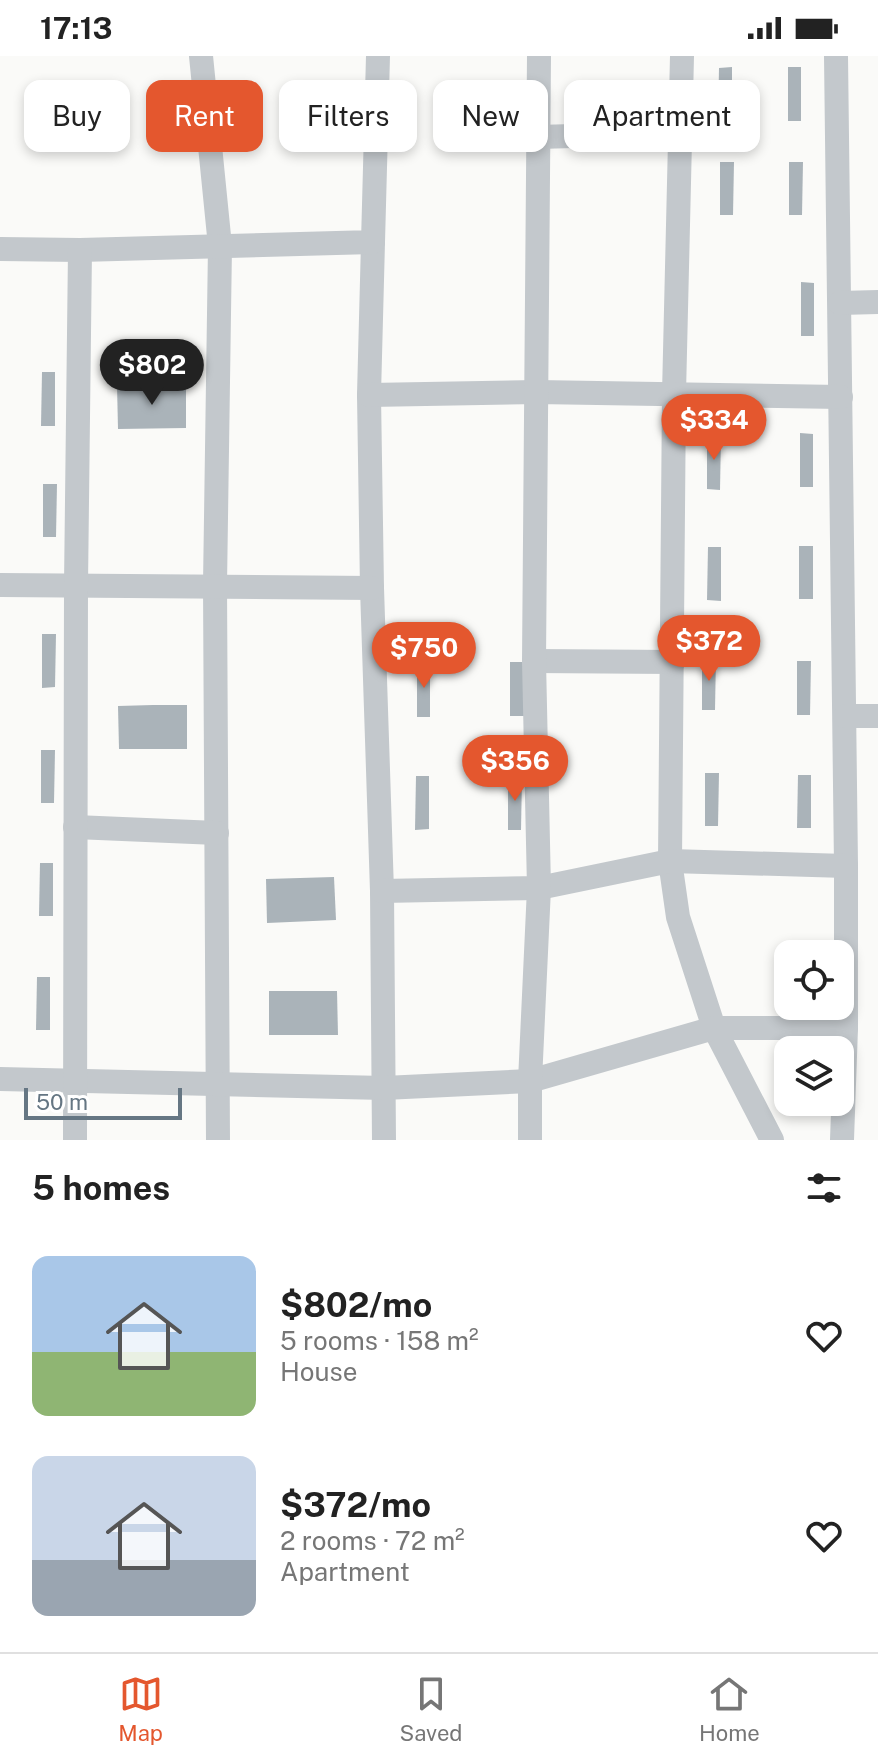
<!DOCTYPE html>
<html lang="en">
<head>
<meta charset="utf-8">
<style>
	body { margin:0; font-family:"Public Sans",sans-serif; background:#f2f2f2; color:#222; height:100vh; display:flex; flex-direction:column; font-size:30px; white-space:nowrap }
	* { box-sizing:border-box; margin:0 }
	p { font-size:26px; color:#767676 }
	.icon { flex:none; width:44px; height:44px; fill:none; stroke:currentColor; stroke-width:2; stroke-linecap:round; stroke-linejoin:round }
	.map { position:relative; height:1084px; overflow:hidden }
	.drawer { display:flex; flex-direction:column; background:#fff; flex:1 }
	.drawer>* { flex:none }
	.guide { position:absolute; left:24px; top:24px; width:830px; height:72px; display:flex; gap:16px }
	.buttons { position:absolute; left:774px; top:884px; display:grid; gap:16px }
	.buttons a { display:grid; place-items:center; width:80px; height:80px; border-radius:16px; background:#fff; box-shadow:0 4px 12px #0003; font-size:40px }
	.scale { position:absolute; left:24px; bottom:20px; width:158px; box-sizing:border-box; padding-left:8px; border:4px solid #657683; border-top:0; font-size:22px; line-height:28px; white-space:nowrap; color:#657683; -webkit-text-stroke:6px #fff; paint-order:stroke }
	.price { position:absolute; translate:-50% -68px; padding:0 18px; border-radius:28px; background:#e4572e; color:#fff; font-size:26px; line-height:52px; filter:drop-shadow(0 2px 4px #0008) }
	.price::after { content:''; position:absolute; left:50%; top:48px; width:24px; height:18px; margin-left:-12px; background:inherit; clip-path:polygon(0 0,100% 0,50% 100%) }
	.price.current { background:#222; color:#fff }
	ul { padding:0; list-style:none }
	li { display:flex; align-items:center; gap:24px; height:200px; padding:0 32px }
	li span { display:grid; place-items:center; flex:none; width:224px; height:160px; border-radius:16px; color:#555 }
	li>.icon { margin-inline-start:auto }
	span .icon { width:96px; height:96px; fill:#fffc; stroke-width:1 }
	li b { font-size:34px }
	h2 { display:flex; justify-content:space-between; align-items:center; height:96px; padding:0 32px; font-size:34px }
	.tag { padding:0 28px; border-radius:16px; background:#fff; box-shadow:0 4px 12px #0003; font-size:28px; line-height:72px }
	.tag.current { background:#e4572e; color:#fff }
	.status { display:flex; justify-content:space-between; align-items:center; height:56px; padding:0 40px; background:#fff; direction:ltr }
	.status svg { height:22px; fill:currentColor }
	.tabs { display:flex; justify-content:space-around; align-items:center; height:112px; border-top:2px solid #e0e0e0; background:#fff; font-size:22px; color:#767676 }
	.tabs a { display:grid; justify-items:center; gap:4px }
	.tabs .current { color:#e4572e }
	.map>svg:first-child { display:block }
</style>
</head>
<body>
<div class="status"><b>17:13</b><svg viewBox="0 0 49 12"><path d="M0 12V9h3v3zM5 12V6h3v6zM10 12V3h3v9zM15 12V0h3v12zM26 1h20v11H26zM47 4h2v5h-2z"/></svg></div>
<div class="map">
<svg width="878" height="1084" viewBox="0 0 878 1084">
	<rect width="100%" height="100%" fill="#fafaf8"/>
	<g fill="#aab3b9">
		<polygon points="732,11 732,65 718,65 719,12"/>
		<rect x="788" y="11" width="13" height="54"/>
		<polygon points="720,106 734,106 733,159 720,159"/>
		<polygon points="789,106 803,106 802,159 789,159"/>
		<polygon points="801,226 814,227 814,280 801,280"/>
		<polygon points="42,316 55,316 55,370 41,370"/>
		<polygon points="117,329 186,329 186,372 118,373"/>
		<polygon points="800,377 813,378 813,431 800,431"/>
		<polygon points="707,380 721,380 720,434 707,433"/>
		<polygon points="43,428 57,428 56,481 43,481"/>
		<rect x="799" y="490" width="14" height="53"/>
		<polygon points="708,491 721,491 721,545 707,544"/>
		<polygon points="42,578 56,578 55,631 42,632"/>
		<polygon points="702,600 716,600 715,654 702,654"/>
		<polygon points="797,605 811,605 810,659 797,659"/>
		<rect x="510" y="606" width="14" height="54"/>
		<rect x="417" y="607" width="13" height="54"/>
		<polygon points="153,649 187,649 187,693 119,693 118,650"/>
		<polygon points="41,694 55,694 54,747 41,747"/>
		<polygon points="705,717 719,717 718,770 705,770"/>
		<polygon points="798,719 811,719 811,772 797,772"/>
		<polygon points="416,720 429,720 429,773 415,774"/>
		<polygon points="508,721 522,721 521,774 508,774"/>
		<polygon points="40,807 53,807 53,860 39,860"/>
		<polygon points="334,821 336,864 267,867 266,823"/>
		<polygon points="37,921 50,921 50,974 36,974"/>
		<polygon points="269,935 337,935 338,979 269,979"/>
	</g>
	<g fill="none" stroke-linecap="round" stroke-linejoin="round">
		<g stroke="#c3c8cc" stroke-width="24">
			<polyline points="201,0 220,190 215,529 218,1084"/>
			<polyline points="682,0 674,338 670,805 678,861 714,972 772,1084"/>
			<polyline points="836,0 846,810 846,972 842,1084"/>
			<polyline points="538,81 680,77"/>
			<polyline points="373,186 369,339 372,532 382,835 384,1084"/>
			<polyline points="0,193 80,194 373,186 378,0"/>
			<polyline points="840,247 878,246"/>
			<polyline points="369,339 537,336 841,341"/>
			<polyline points="0,529 372,532"/>
			<polyline points="534,605 673,606"/>
			<polyline points="845,660 878,660"/>
			<polyline points="75,771 217,777"/>
			<polyline points="382,835 539,832 670,805 846,810"/>
			<polyline points="0,1023 384,1032 530,1025 714,972 846,972"/>
			<polyline points="75,1084 76,529 80,194"/>
			<polyline points="530,1084 530,1025 539,832 534,605 539,0"/>
		</g>
	</g>
</svg>
<div class="buttons">
<a><svg class="icon" aria-label="locate" viewBox="0 0 24 24"><circle cx="12" cy="12" r="6"/><path d="M12 2v4M12 18v4M2 12h4M18 12h4"/></svg></a>
<a><svg class="icon" aria-label="layers" viewBox="0 0 24 24"><path d="M12 4l9 5-9 5-9-5zM3 14l9 5 9-5"/></svg></a>
</div>
<div class="scale">50 m</div>
<b class="price current" style="left:152px;top:351px">$802</b>
<b class="price" style="left:714px;top:406px">$334</b>
<b class="price" style="left:709px;top:627px">$372</b>
<b class="price" style="left:424px;top:634px">$750</b>
<b class="price" style="left:515px;top:747px">$356</b>
<div class="guide">
<a class="tag">Buy</a>
<a class="tag current">Rent</a>
<a class="tag">Filters</a>
<a class="tag">New</a>
<a class="tag">Apartment</a>
</div>
</div>
<section class="drawer">
<h2>5 homes<svg class="icon" aria-label="filters" viewBox="0 0 24 24"><path d="M4 7h16M4 17h16"/><circle cx="9" cy="7" r="2"/><circle cx="15" cy="17" r="2"/></svg></h2>
<ul>
<li><span style="background:linear-gradient(#a9c7e8 60%,#8fb573 0)"><svg class="icon" aria-label="home" viewBox="0 0 24 24"><path d="M3 11l9-7 9 7M6 9v11h12V9"/></svg></span><div><b>$802/mo</b><p>5 rooms · 158 m²</p><p>House</p></div><svg class="icon" aria-label="heart" viewBox="0 0 24 24"><path d="M12 20l-8-8c-3-5 5-10 8-4 3-6 11-1 8 4z"/></svg></li>
<li><span style="background:linear-gradient(#c9d6e8 65%,#9aa5b1 0)"><svg class="icon" aria-label="home" viewBox="0 0 24 24"><path d="M3 11l9-7 9 7M6 9v11h12V9"/></svg></span><div><b>$372/mo</b><p>2 rooms · 72 m²</p><p>Apartment</p></div><svg class="icon" aria-label="heart" viewBox="0 0 24 24"><path d="M12 20l-8-8c-3-5 5-10 8-4 3-6 11-1 8 4z"/></svg></li>
</ul>
</section>
<nav class="tabs">
<a class="current"><svg class="icon" aria-label="map" viewBox="0 0 24 24"><path d="M3 6l6-2 6 2 6-2v14l-6 2-6-2-6 2zM9 4v14M15 6v14"/></svg>Map</a>
<a><svg class="icon" aria-label="saved" viewBox="0 0 24 24"><path d="M7 4h10v16l-5-4-5 4z"/></svg>Saved</a>
<a><svg class="icon" aria-label="home" viewBox="0 0 24 24"><path d="M3 11l9-7 9 7M6 9v11h12V9"/></svg>Home</a>
</nav>
</body>
</html>
